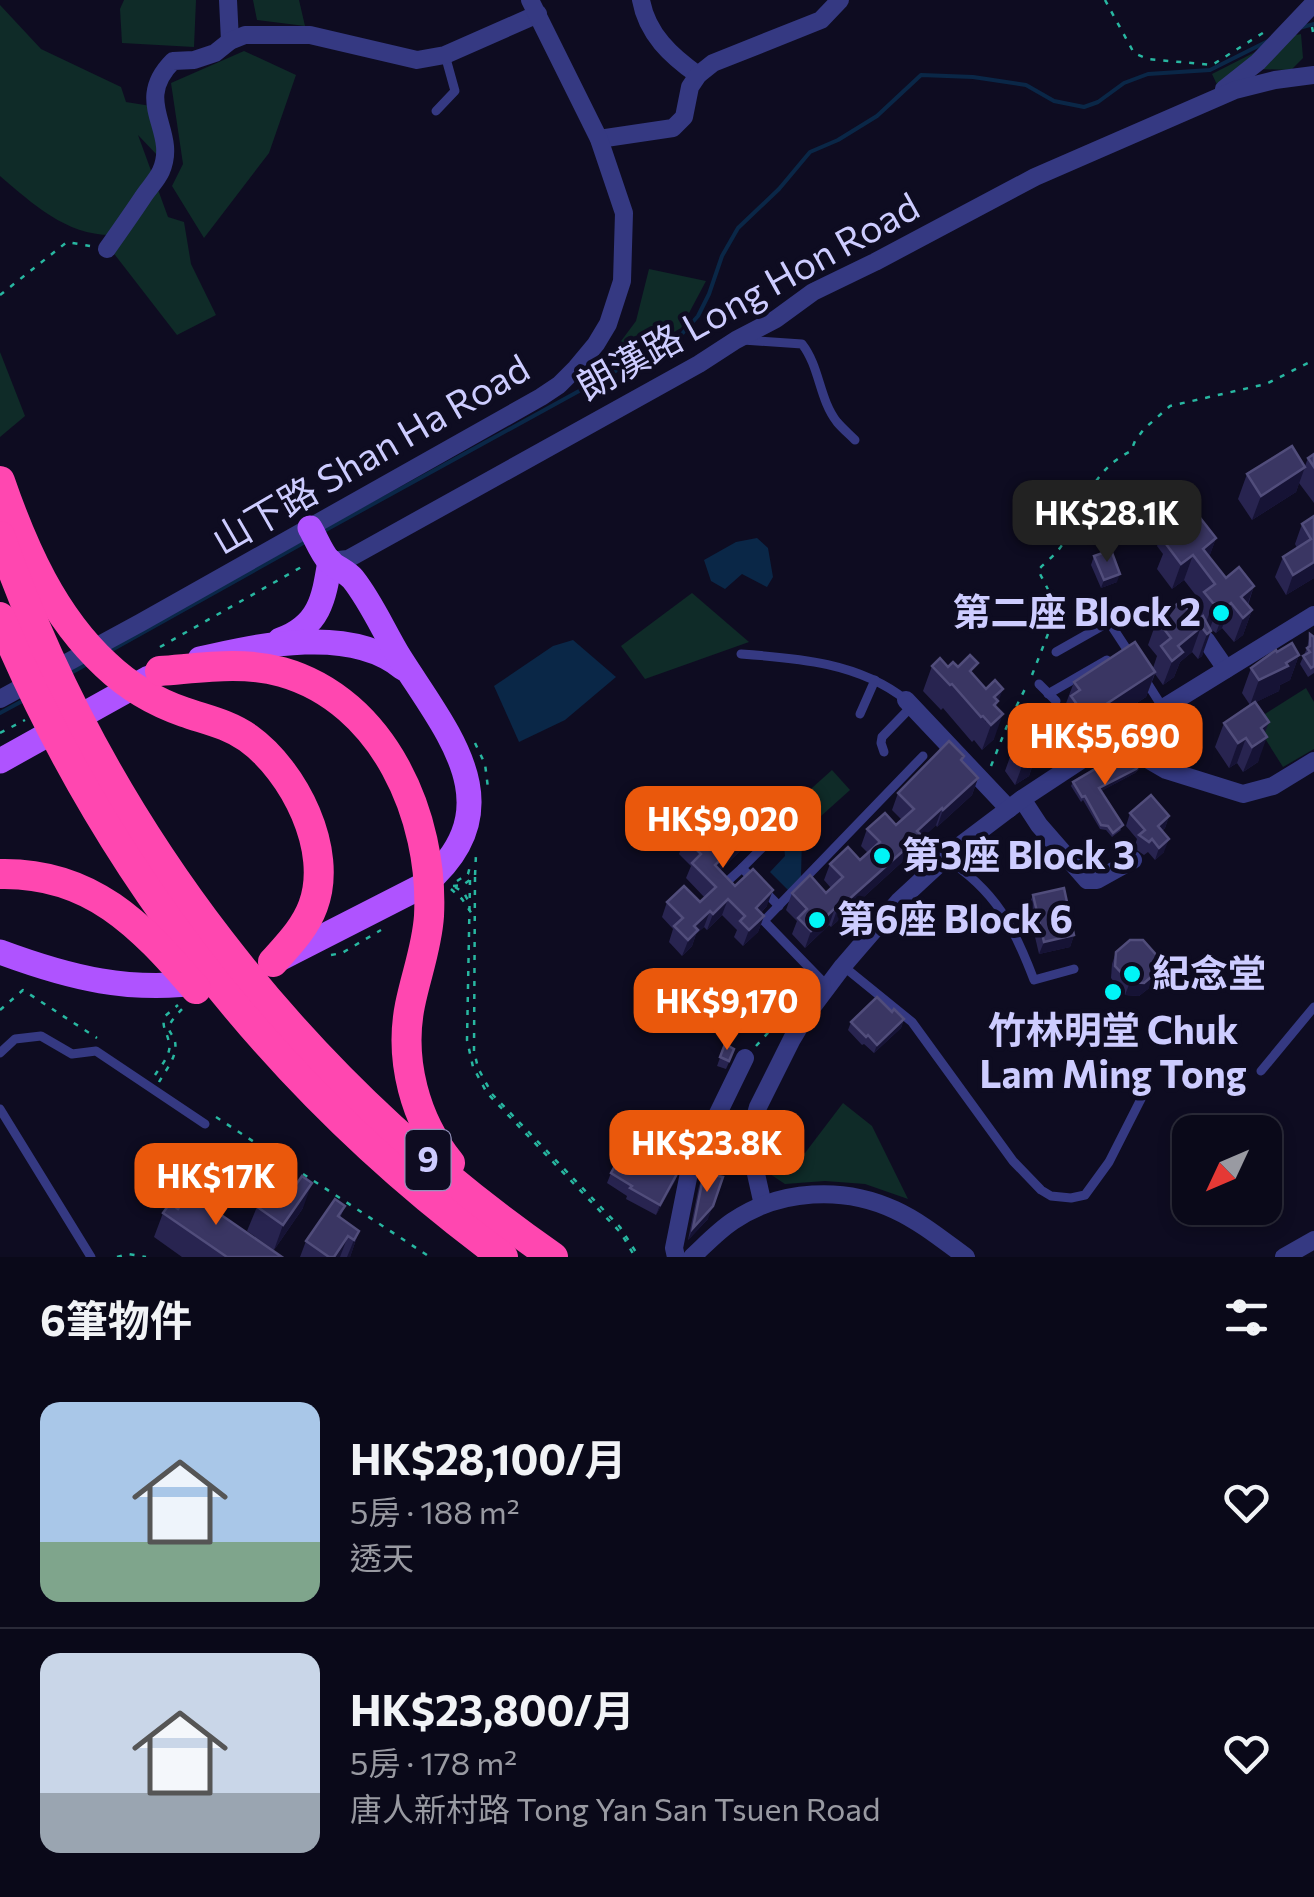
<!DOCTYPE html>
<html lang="zh-TW">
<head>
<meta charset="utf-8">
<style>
	body { margin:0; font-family:Commissioner,"Noto Sans TC",sans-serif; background:#131222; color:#f1f3f6; height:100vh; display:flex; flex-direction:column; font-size:38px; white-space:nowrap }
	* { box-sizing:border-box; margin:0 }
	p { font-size:32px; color:#999aa2 }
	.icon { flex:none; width:55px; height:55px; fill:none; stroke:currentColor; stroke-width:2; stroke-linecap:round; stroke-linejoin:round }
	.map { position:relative; height:1257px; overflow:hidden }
	.panel { display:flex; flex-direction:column; background:#0a0919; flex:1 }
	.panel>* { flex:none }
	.needle { width:65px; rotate:226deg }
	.fabs { position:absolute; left:1172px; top:1115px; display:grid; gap:20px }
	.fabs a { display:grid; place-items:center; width:110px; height:110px; border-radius:20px; background:#0a0919; box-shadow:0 5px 15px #0003,0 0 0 2px #2a2a38; font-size:50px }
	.price { position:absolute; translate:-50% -85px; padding:0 22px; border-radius:20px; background:#ea580c; color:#fff; font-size:32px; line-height:65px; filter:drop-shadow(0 2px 5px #0008) }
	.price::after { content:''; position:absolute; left:50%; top:60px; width:30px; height:22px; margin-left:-15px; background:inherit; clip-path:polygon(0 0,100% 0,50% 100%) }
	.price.active { background:#222; color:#fff }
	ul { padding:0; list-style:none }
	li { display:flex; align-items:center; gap:30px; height:250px; padding:0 40px }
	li+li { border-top:2px solid #2a2a38 }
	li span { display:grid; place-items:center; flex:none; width:280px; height:200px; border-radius:20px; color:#555 }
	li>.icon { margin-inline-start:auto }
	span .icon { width:120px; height:120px; fill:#fffc; stroke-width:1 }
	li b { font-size:42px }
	h2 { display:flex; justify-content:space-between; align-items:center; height:120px; padding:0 40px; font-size:42px }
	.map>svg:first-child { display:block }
</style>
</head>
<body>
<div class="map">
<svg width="1314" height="1257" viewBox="0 0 1314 1257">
	<rect width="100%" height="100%" fill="#0e0c21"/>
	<g fill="#0f2b28">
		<polygon points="124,0 196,0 194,47 122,43 120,9"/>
		<polygon points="253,0 299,0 305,26 257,20"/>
		<path d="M0,5L41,49L121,87L126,102L151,106L159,157L138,135L168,217L184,222L191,264L216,315L177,335L105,242L113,235C67,236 33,204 0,176Z"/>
		<polygon points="1301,34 1303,58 1291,70 1258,69 1219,89 1212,74 1285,37"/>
		<polygon points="244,51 296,75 269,153 204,238 172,186 183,164 171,83"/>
		<polygon points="649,269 706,281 681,328 615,366 610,356 636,321"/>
		<polygon points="0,352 25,416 0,437"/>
		<polygon points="692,593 749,642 645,679 621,646"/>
		<polygon points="1306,688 1314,702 1314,749 1283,767 1254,721"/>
		<polygon points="832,770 850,790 811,825 793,805"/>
		<polygon points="843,1103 872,1126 908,1199 865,1184 825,1181 785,1184 770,1174 762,1151 763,1120 793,1151 805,1153"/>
	</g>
	<g fill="#0a2747">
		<polygon points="757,538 768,548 773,577 767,587 742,574 725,589 711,581 704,560 736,542"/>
		<polygon points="573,640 616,677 565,720 519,742 494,686 553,646"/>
		<polygon points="790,820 802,833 801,878 789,891 770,872 785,856 784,846 775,834"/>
	</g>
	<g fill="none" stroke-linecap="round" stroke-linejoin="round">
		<g stroke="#0a2747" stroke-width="4">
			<polyline points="1299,28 1314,24"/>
			<polyline points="322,532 681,335 698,316 709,294 722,256 738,228 779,189 810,152 838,140 877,116 921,75 973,77 1026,85 1054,101 1084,107 1098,102 1124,83 1148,74 1210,70 1268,41"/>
			<polyline points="108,652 305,542"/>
			<polyline points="69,674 87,664"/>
			<polyline points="0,713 26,699"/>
		</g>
		<g stroke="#28b7a1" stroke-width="2.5" stroke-dasharray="5 8" stroke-linecap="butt">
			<polyline points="1105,0 1134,53 1148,59 1212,65 1266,31"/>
			<polyline points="1312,27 1314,37"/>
			<polyline points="0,295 67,242 90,246"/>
			<polyline points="604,358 622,391"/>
			<polyline points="160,647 305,565"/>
			<path d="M1032,675L1055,616L1056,605L1038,570C1047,561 1059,552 1065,540C1086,504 1091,471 1131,451L1135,441L1144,429L1170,406L1266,384L1314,360"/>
			<polyline points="0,733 25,720"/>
			<polyline points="475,743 485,764 488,788"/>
			<polyline points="991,766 1009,721 1026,687"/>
			<polyline points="475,877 474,1051 478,1068 492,1094 620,1227 639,1257"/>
			<polyline points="470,880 467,1040 473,1067 487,1093 621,1233 635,1257"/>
			<polyline points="457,881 468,874 470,866"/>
			<polyline points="453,886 463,885 475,876 476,854"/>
			<polyline points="455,887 464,893 469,902"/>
			<polyline points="451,889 462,899 474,917"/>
			<polyline points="331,955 342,953 381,930"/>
			<polyline points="0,1010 23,990 97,1038"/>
			<polyline points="756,1046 784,1015"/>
			<path d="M155,1075C161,1066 172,1053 169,1043C167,1031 162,1029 164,1017L178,1005"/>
			<path d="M159,1082C164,1073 173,1062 175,1051C179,1027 154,1037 184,1007"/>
			<polyline points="216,1117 430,1257"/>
			<polyline points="117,1257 128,1254 146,1257"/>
		</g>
		<g stroke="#353982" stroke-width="9">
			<polyline points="436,111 455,91 445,55"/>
			<path d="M743,340L802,344C820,367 819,399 837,422C842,428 849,434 855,440"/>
			<polyline points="1056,652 1109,622 1130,654"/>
			<path d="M741,654C798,658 860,663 906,700"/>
			<polyline points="1146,681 1163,708"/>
			<polyline points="1039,684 1056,701"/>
			<polyline points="1048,694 1107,660"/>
			<polyline points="860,714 875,680"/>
			<polyline points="884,752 881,743 882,737 912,706"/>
			<polyline points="762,848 742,868 779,906"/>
			<path d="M945,858C996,891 1013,925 1034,980L1074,969"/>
			<polyline points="730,879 742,868"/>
			<polyline points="843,966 912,1022 1013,1161 1041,1190 1051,1196 1071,1198 1085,1195 1109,1162 1141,1099"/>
			<polyline points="828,987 764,921 923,756"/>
			<polyline points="0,1053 15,1039 41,1036 72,1054 96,1051 205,1124"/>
			<polyline points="1261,1071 1314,1007"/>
			<polyline points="0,1109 91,1257"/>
		</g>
		<g stroke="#353982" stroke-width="18">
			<polyline points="228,0 230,41"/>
			<path d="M641,0C647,34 671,56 698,75"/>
			<polyline points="1224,89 1258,62 1314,3"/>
			<polyline points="599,139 673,128 684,117 690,87 698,75 713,63 821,20 840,0"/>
			<path d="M107,249C119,232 131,215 143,197C148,189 157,180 161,171C179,130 131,103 173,61L194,60L215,53L230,41L245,35H310L417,60L445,55L538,14"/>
			<polyline points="330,561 348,559 699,364 736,340 776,319 813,292 875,262 1035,177 1235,90 1275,80 1314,75"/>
			<polyline points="1206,640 1226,669"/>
			<polyline points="0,699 140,623 541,397 559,385 576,368 596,344 608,324 622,281 624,213 599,139 530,0"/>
			<polyline points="906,700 1009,809"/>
			<polyline points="1113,739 1166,770 1243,794 1273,786 1314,761"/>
			<polyline points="1022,799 1039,825 1087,880 1097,880 1133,860"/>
			<polyline points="763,1205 752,1156 751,1132 758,1107 792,1039 807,1014 843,966 899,901 953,851 1022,799 1113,739 1314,615"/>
			<polyline points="676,1257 674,1248 689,1173 745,1058"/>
			<path d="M692,1257C705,1245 718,1231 733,1221C780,1189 844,1186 895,1210C921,1222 944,1241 966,1257"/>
			<polyline points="1284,1257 1314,1240"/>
		</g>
		<g stroke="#af53ff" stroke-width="25">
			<path d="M280,640C320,626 324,598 330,561"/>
			<path d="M200,659C260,645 351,625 403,668"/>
			<polyline points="0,761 149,678"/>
			<path d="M0,952C70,978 130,993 205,982"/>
			<path d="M281,958L424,885C515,808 448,734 400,658C384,632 372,603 353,579C346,571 336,568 329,561C321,552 316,538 310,528"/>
		</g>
		<g stroke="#ff47b0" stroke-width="30">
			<path d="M0,481C23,548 53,616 106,665C128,686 155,702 184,712C207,720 228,724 248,738C294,771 334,850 313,906C305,928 288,945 273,962"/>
			<path d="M0,536C103,829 298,1080 553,1257"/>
			<path d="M0,617C107,874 278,1092 503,1257"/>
			<path d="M160,671C201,668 242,661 282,672C384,701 434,817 429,916C427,947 416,975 410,1005C399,1060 415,1120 450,1163"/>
			<path d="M0,874C91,872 141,925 196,989"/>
		</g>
	</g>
	<g fill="#282450">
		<polygon points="1314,454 1314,503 1299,483 1296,492 1252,520 1238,499 1247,474 1305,466 1308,458"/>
		<polygon points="1314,516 1314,578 1286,595 1275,577 1283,557 1297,548 1295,544 1302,524"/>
		<polygon points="1166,522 1216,538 1209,557 1226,578 1254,586 1248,605 1252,610 1243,635 1234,642 1222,628 1216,633 1209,628 1202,656 1198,659 1192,652 1180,662 1174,677 1163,685 1155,674 1146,697 1085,737 1083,733 1032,767 1029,776 1015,785 1005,771 1014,746 1067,709 1065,706 1074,682 1153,668 1157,656 1148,645 1157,620 1198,620 1195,617 1201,602 1184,580 1172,589 1157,569 1163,554 1157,546"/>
		<polygon points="1094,556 1117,582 1101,588 1091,565"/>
		<polygon points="1310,634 1314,637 1314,673 1308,677 1300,664 1307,648"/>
		<polygon points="1277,652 1299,655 1290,680 1280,685 1279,691 1256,702 1265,733 1258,762 1243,772 1237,763 1229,768 1215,747 1224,723 1250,705 1242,693 1251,668"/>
		<polygon points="932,666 958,667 974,675 996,708 994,739 982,750 974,740 972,742 943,708 941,710 923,691"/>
		<polygon points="962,762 978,778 972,795 937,827 936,825 918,842 914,851 831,927 829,925 805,948 792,934 797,921 786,910 792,893 826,893 831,888 824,880 830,864 860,860 868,853 861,846 867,829 896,825 902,820 892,810 898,793"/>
		<polygon points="1139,769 1135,773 1101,791 1121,830 1112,837 1106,830 1100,829 1083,800 1081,802 1071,786 1073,782"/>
		<polygon points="719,807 754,811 769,820 763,836 754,844 751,841 720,870 735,886 767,906 761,913 764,916 758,932 743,946 734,937 737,930 722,915 707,930 704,927 696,934 692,946 682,956 669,942 673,929 662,917 667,902 700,902 705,898 686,878 691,866 679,854 685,838 718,839 723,834 713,823"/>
		<polygon points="1130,813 1169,816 1165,828 1162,831 1164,852 1155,860 1148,852 1144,855 1134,848 1137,839 1126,826"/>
		<polygon points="1033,895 1074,935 1070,947 1039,954 1028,907"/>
		<polygon points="1116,952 1157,972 1153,985 1139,996 1125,995 1111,978 1112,964"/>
		<polygon points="892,1012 904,1019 901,1028 874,1053 864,1044 862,1045 848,1030 851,1022"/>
		<polygon points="725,1044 731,1058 726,1069 717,1066"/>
		<polygon points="652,1144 679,1170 675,1181 656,1215 626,1199 627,1196 607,1183 611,1173 647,1161"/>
		<polygon points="704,1173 708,1219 688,1240 699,1186"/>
		<polygon points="268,1180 303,1208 274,1250 247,1231"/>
		<polygon points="208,1191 204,1203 282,1257 182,1257 154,1237 163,1213 178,1209"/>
		<polygon points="345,1206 340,1218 359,1231 350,1257 300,1257 306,1241"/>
	</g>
	<g fill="#161335">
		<polygon points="1305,467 1296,492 1252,520 1261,496"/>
		<polygon points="1216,538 1207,563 1203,549"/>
		<polygon points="1193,555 1184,580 1172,589 1181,564"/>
		<polygon points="1314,562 1314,578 1286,595 1293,575"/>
		<polygon points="1120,574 1117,582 1101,588 1104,580"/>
		<polygon points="1254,586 1245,611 1241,597"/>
		<polygon points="1213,603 1219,604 1210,628 1204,628"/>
		<polygon points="1231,603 1222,628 1216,633 1225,608"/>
		<polygon points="1252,610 1243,635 1234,642 1243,618"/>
		<polygon points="1201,627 1192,652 1180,662 1174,677 1163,685 1178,646"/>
		<polygon points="1211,631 1202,656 1198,659 1207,634"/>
		<polygon points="1299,655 1290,680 1280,685 1279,691 1250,705 1259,680"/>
		<polygon points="1155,672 1146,697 1085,737 1094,712"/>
		<polygon points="1003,689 990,724 989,718 985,722 994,697"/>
		<polygon points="1092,709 1083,733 1032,767 1029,776 1015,785 1024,761 1035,747"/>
		<polygon points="1003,714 994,739 982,750 991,725"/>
		<polygon points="1269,722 1262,740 1267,737 1258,762 1243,772 1261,728"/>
		<polygon points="1246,738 1237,763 1229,768 1238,743"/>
		<polygon points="1141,764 1135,773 1098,793 1099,788"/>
		<polygon points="978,778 972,795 937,827 943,810"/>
		<polygon points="942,808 936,825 918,842 914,851 831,927 837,910"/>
		<polygon points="1169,816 1165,828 1153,838 1158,826"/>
		<polygon points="769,820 763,836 754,844 760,828"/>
		<polygon points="757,825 751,841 709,881 715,865"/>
		<polygon points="1169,839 1164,852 1155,860 1159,848"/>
		<polygon points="773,890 767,906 750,924 756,908"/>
		<polygon points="728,899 722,915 707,930 713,914"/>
		<polygon points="835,908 829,925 805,948 811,931"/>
		<polygon points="710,911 704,927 696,934 692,946 682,956 694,926"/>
		<polygon points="764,916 758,932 743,946 749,930"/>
		<polygon points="1074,935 1070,947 1039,954 1044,942"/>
		<polygon points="1157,972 1153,985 1139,996 1125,995 1130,982"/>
		<polygon points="904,1019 901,1028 874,1053 877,1045"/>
		<polygon points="679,1170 675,1181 656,1215 660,1205"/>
		<polygon points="312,1183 303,1208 274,1250 283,1225"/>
		<polygon points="713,1206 708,1219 688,1240 693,1228"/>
		<polygon points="359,1231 350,1257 347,1257 354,1240"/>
		<polygon points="348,1236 340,1257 334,1257"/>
	</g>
	<g fill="#3a3663" stroke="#514d7b" stroke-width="2.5">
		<polygon points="1292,446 1305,467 1261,496 1247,474"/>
		<polygon points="1314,454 1314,467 1308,458"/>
		<polygon points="1175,515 1187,529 1201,519 1216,538 1203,549 1226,578 1239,567 1254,586 1241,597 1252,610 1243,618 1231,603 1225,608 1219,604 1213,603 1204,592 1215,584 1193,555 1181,564 1166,544 1177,536 1166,522"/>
		<polygon points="1314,516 1314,562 1293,575 1283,557 1311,539 1302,524"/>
		<polygon points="1111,550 1120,574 1104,580 1094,556"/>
		<polygon points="1181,601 1201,627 1178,646 1183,652 1172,661 1161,646 1171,638 1157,620"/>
		<polygon points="1203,616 1211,631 1207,634 1197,621"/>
		<polygon points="1310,634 1314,637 1314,666 1311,668 1303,656 1310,652 1307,648 1310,646"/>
		<polygon points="1135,642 1155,672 1094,712 1092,709 1035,747 1038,752 1024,761 1014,746 1076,703 1071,696 1080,690 1074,682"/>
		<polygon points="1292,643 1299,655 1286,663 1288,666 1259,680 1251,668 1276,650 1277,652"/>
		<polygon points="970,655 978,663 970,671 986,689 995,680 1003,689 994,697 998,701 994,705 1003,714 991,725 983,716 981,717 952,684 950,685 932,666 940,658 948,667 953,662 958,667"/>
		<polygon points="1255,702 1269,722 1261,728 1267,737 1252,747 1246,738 1238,743 1224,723"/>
		<polygon points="949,741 964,756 961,760 978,778 943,810 942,808 917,831 921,835 837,910 835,908 811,931 798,918 807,909 792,893 810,875 826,893 843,877 830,864 848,847 860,860 880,842 867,829 885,813 896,825 914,809 898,793"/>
		<polygon points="1122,753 1141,764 1136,769 1099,788 1123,825 1113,833 1108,826 1101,825 1085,796 1082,797 1073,782"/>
		<polygon points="735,791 754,811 757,808 769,820 760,828 757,825 715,865 735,886 753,869 773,890 756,908 764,916 749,930 740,921 745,916 728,899 713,914 710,911 694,926 698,930 688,940 674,926 683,918 667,902 684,886 700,902 716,887 692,863 701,854 685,838 701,822 718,839 734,823 719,807"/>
		<polygon points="1151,795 1169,816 1158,826 1169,839 1159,848 1152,839 1149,842 1139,835 1145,830 1130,813"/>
		<polygon points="1064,888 1074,935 1044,942 1033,895"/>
		<polygon points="1130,940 1143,940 1159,958 1157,972 1144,983 1130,982 1115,966 1116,952"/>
		<polygon points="877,997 892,1012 894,1009 904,1019 877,1045 868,1035 866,1037 851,1022"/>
		<polygon points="725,1044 734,1049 729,1061 720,1057"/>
		<polygon points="652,1144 682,1155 679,1170 660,1205 630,1188 632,1186 611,1173 624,1150 649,1162"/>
		<polygon points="274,1171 295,1186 302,1176 312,1183 283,1225 256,1206 272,1183 268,1180"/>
		<polygon points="704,1173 723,1177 713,1206 693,1228"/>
		<polygon points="198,1183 208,1191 201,1201 282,1257 227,1257 163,1213 170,1203 178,1209"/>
		<polygon points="335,1199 345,1206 338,1216 359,1231 354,1240 348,1236 334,1257 329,1257 306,1241"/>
	</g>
	<g fill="#00f5f7" stroke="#0e0c21" stroke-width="4">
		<circle cx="1221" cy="613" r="10"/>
		<circle cx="882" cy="856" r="10"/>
		<circle cx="817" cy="920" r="10"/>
		<circle cx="1132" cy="974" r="10"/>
		<circle cx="1113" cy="992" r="10"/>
	</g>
	<g text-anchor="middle" stroke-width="9" stroke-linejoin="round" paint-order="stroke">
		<rect fill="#0e0c21" stroke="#9492bc" stroke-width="2.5" x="405.5" y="1130" width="45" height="60" rx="8"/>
		<g font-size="35" font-weight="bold" fill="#cdccff">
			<text x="428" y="1172">9</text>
		</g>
		<g font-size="38" fill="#cdccff" stroke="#0e0c21">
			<text transform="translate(748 297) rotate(-29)" y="13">朗漢路 Long Hon Road</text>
			<text transform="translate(371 455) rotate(-30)" y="13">山下路 Shan Ha Road</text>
		</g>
		<g font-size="38" font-weight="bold" fill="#cdccff" stroke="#0e0c21" text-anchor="start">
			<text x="1201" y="626" text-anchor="end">第二座 Block 2</text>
			<text x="902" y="869">第3座 Block 3</text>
			<text x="837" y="933">第6座 Block 6</text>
			<text x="1152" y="987">紀念堂</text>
			<text x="1113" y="1044" text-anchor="middle">竹林明堂 Chuk<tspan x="1113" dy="44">Lam Ming Tong</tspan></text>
		</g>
	</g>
</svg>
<div class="fabs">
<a><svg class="needle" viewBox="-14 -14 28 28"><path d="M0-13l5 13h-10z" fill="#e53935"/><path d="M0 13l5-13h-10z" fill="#999aa2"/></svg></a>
</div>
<b class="price active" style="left:1107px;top:565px">HK$28.1K</b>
<b class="price" style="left:1105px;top:788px">HK$5,690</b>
<b class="price" style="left:723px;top:871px">HK$9,020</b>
<b class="price" style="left:727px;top:1053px">HK$9,170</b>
<b class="price" style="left:707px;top:1195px">HK$23.8K</b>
<b class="price" style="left:216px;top:1228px">HK$17K</b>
</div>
<section class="panel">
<h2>6筆物件<svg class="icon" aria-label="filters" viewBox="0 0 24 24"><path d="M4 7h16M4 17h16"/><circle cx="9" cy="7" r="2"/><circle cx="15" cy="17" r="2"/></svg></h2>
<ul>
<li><span style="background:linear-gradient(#a9c7e8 70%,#7fa58c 0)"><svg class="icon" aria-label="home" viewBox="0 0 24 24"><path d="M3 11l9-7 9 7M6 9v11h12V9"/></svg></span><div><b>HK$28,100/月</b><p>5房 · 188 m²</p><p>透天</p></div><svg class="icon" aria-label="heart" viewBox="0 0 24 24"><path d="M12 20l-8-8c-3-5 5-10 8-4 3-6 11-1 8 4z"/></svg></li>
<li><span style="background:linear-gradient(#c9d6e8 70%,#9aa5b1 0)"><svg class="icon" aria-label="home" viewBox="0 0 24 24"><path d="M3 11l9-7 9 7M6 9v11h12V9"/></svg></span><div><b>HK$23,800/月</b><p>5房 · 178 m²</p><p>唐人新村路 Tong Yan San Tsuen Road</p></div><svg class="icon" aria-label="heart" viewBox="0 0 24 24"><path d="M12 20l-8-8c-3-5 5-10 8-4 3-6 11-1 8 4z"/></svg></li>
</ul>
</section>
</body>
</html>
